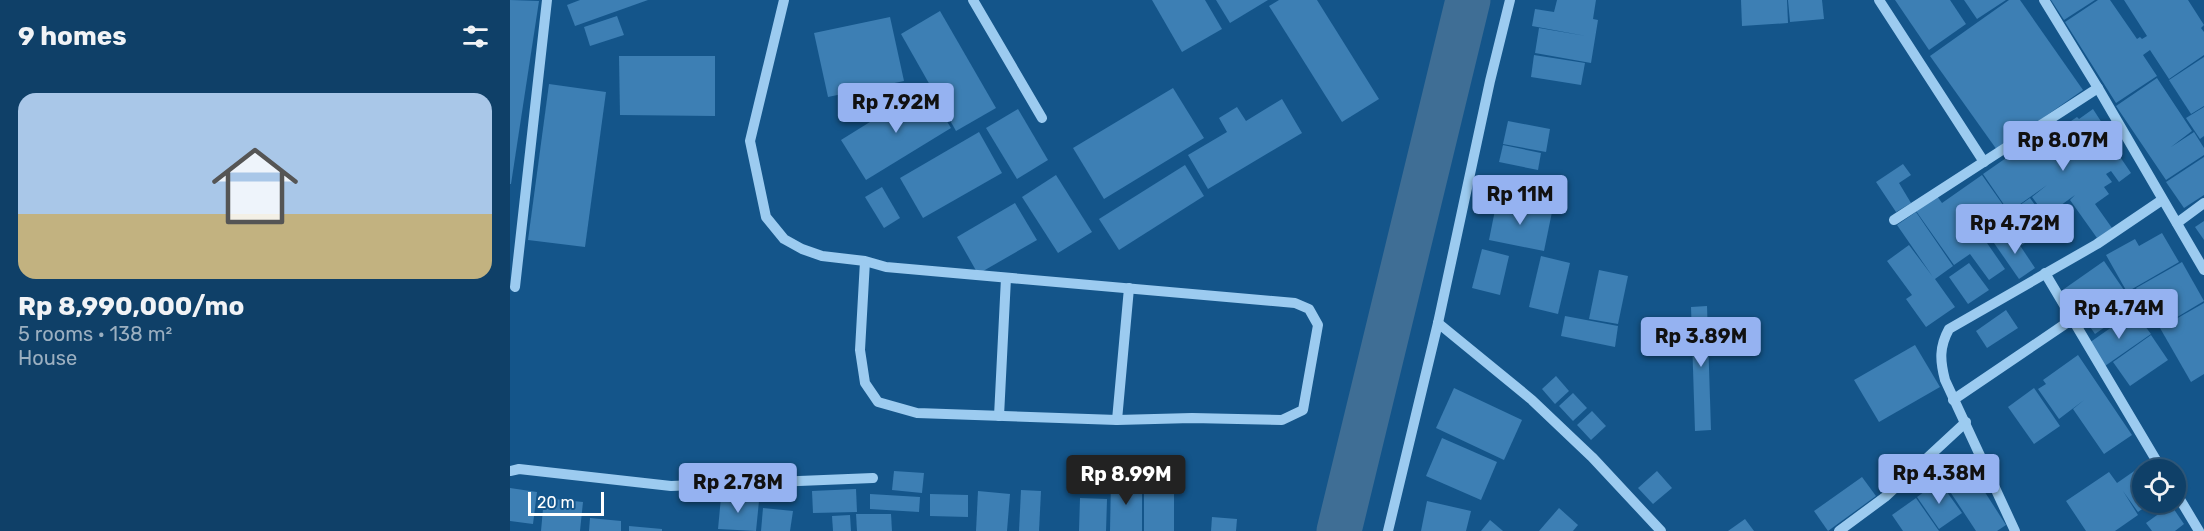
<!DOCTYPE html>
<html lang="en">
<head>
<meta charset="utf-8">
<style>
	body { margin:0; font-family:Rubik,sans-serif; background:#18476e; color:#f1f3f6; height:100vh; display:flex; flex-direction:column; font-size:22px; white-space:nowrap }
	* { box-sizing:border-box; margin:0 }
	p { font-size:20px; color:#9bafc0 }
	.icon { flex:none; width:33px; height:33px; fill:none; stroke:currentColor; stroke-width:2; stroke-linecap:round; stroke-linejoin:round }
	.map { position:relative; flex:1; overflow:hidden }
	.panel { display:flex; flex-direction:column; background:#0f4068; width:510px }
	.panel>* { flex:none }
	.fabs { position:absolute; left:1622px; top:459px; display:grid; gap:12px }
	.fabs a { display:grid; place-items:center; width:54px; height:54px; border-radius:50%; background:#0f4068; box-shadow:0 2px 4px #0004,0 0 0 2px #2f597c; font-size:30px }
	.scale { position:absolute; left:18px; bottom:15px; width:76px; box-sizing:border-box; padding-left:6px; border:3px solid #fff; border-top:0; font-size:16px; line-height:21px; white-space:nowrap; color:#fff; -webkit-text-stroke:4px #14558a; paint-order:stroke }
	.price { position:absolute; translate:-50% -51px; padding:0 14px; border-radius:6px; background:#95b2f1; color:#111; font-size:20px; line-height:39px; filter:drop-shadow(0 2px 3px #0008) }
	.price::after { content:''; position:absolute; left:50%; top:36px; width:18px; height:14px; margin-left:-9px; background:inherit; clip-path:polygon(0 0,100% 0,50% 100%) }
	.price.active { background:#222; color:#fff }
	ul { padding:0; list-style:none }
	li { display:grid; align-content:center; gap:12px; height:318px; padding:0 18px }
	li span { display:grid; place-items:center; height:186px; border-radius:18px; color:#555 }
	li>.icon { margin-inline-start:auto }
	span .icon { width:108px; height:108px; fill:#fffc; stroke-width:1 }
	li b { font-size:26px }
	h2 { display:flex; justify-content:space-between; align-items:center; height:72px; padding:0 18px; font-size:26px }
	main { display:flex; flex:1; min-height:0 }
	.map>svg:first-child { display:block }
</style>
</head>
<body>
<main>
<section class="panel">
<h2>9 homes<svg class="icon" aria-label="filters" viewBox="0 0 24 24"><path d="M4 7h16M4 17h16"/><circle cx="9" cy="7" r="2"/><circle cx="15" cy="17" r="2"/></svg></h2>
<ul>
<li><span style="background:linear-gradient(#a9c7e8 65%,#c2b280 0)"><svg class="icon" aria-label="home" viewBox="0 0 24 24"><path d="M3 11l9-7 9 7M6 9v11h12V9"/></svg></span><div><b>Rp 8,990,000/mo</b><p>5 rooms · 138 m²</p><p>House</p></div></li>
</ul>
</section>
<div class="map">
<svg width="1694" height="531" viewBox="0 0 1694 531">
	<rect width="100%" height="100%" fill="#14558a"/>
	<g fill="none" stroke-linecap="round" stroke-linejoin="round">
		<polyline stroke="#3f6e95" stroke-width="45" points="829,531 958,0"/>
	</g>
	<g fill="#3d7fb4">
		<polygon points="0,0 29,1 1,184 0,184"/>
		<polygon points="70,0 138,0 65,26 57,5"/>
		<polygon points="642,0 695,0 712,29 672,52"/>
		<polygon points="706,0 758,0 720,23"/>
		<polygon points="769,0 807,0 869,99 832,122 759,6"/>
		<polygon points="1047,0 1086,0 1083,19 1088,20 1081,63 1025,53 1029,28 1076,36 1022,26 1025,9 1044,12"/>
		<polygon points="1231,0 1277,0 1278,23 1232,26"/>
		<polygon points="1278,0 1312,0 1314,19 1280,22"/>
		<polygon points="1385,0 1440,0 1456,24 1419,50"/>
		<polygon points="1454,0 1496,0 1467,19"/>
		<polygon points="1499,0 1510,0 1573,90 1487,150 1420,56"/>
		<polygon points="1541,0 1585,0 1554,20"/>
		<polygon points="1588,0 1600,0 1627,39 1630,37 1632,39 1637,36 1614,0 1678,0 1694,25 1691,28 1694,32 1694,55 1659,79 1640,50 1633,55 1647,76 1606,103 1555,22"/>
		<polygon points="430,11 486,108 446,131 391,34"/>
		<polygon points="107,16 114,35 80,46 74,27"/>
		<polygon points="380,17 394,81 318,97 304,33"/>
		<polygon points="1024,55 1075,63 1071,85 1021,77"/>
		<polygon points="109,56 205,56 205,116 110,115"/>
		<polygon points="1694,57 1694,106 1681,114 1659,80"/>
		<polygon points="1647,78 1682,131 1661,147 1684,132 1694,148 1694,155 1656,180 1606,106"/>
		<polygon points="39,84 96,92 75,247 18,240"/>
		<polygon points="416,87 441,128 356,180 331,140"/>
		<polygon points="663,88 694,138 594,199 563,148"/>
		<polygon points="772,99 792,133 698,189 678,155 717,132 709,118 727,107 736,121"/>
		<polygon points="1694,107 1694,136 1690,139 1676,118"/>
		<polygon points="508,109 538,160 507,179 476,128"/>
		<polygon points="1583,109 1603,140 1600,142 1621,173 1609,182 1601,171 1596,174 1602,182 1594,187 1599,194 1585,204 1602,228 1587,238 1560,200 1565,195 1536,216 1522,197 1537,185 1499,212 1473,174 1509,149 1512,154 1567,117 1569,119"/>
		<polygon points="998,121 1040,129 1036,152 993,144"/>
		<polygon points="469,132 492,173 413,218 390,178"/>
		<polygon points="993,145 1031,153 1028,170 989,162"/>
		<polygon points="1694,157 1694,195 1674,208 1656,182"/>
		<polygon points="1393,164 1401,175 1389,183 1401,203 1386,212 1366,182"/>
		<polygon points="675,165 694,196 609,250 589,219"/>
		<polygon points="546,175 582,232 548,253 512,197"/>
		<polygon points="1472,175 1498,212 1491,217 1499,227 1477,243 1495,269 1479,280 1460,254 1444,265 1406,211 1427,196 1432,203"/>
		<polygon points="372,187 390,218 374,228 355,197"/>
		<polygon points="1520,198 1533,216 1519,226 1525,236 1512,245 1493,217"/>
		<polygon points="987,200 1042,212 1034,251 979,240"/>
		<polygon points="505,203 527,240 468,274 447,237"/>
		<polygon points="1550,208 1563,227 1545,239 1532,220"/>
		<polygon points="1406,212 1443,266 1425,279 1445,307 1416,327 1396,299 1402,295 1377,261 1399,245 1423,277 1387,225"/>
		<polygon points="1694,221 1694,240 1685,227"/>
		<polygon points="1501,232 1525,268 1509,279 1484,243"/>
		<polygon points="1652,233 1669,262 1617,292 1596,255 1625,239 1629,246"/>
		<polygon points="972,249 999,256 990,295 962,288"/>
		<polygon points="1031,256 1060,263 1048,314 1019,307"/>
		<polygon points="1594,261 1625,306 1585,334 1554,289"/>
		<polygon points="1672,262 1694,301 1649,328 1626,288"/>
		<polygon points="1459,263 1479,290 1458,304 1439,277"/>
		<polygon points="1089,270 1118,276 1108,324 1079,319"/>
		<polygon points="1694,303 1694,374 1681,382 1650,328"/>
		<polygon points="1197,306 1201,430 1185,431 1181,307"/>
		<polygon points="1496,310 1508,328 1477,348 1466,331"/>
		<polygon points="1619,315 1626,326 1632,322 1641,334 1595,366 1579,343"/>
		<polygon points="1055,316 1108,326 1105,347 1051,336"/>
		<polygon points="1641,335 1658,360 1620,386 1603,362"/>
		<polygon points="1405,345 1430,387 1369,422 1344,380"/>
		<polygon points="1568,355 1622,435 1594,454 1563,409 1574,400 1549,419 1528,389 1536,384 1533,380"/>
		<polygon points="1046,376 1059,391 1045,404 1032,389"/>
		<polygon points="944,388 1012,420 994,460 926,428"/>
		<polygon points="1524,388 1550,426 1524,444 1498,407"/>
		<polygon points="1063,393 1077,408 1063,421 1049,406"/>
		<polygon points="1082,411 1096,426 1081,440 1067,425"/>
		<polygon points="932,438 987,462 971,500 916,476"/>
		<polygon points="1630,467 1632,470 1632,502 1642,502 1628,512 1613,491 1628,515 1605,531 1576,531 1556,501 1599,472 1607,483"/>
		<polygon points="384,471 414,473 412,493 382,490"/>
		<polygon points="1147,471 1162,488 1143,504 1128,488"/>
		<polygon points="1462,472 1496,525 1487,531 1466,531 1437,487"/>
		<polygon points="1352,477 1366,496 1318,531 1304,511"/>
		<rect x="634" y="479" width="30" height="52"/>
		<polygon points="601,480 632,480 632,531 600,531"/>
		<polygon points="1429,481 1452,513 1429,529 1407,497"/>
		<polygon points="0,488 27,492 23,524 0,521"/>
		<polygon points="346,489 347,512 303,513 302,491"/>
		<polygon points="511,490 531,491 529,531 509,531"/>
		<polygon points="468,491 500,494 497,531 466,531"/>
		<polygon points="360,494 410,497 409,512 360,509"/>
		<polygon points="420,494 458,495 458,517 420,516"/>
		<polygon points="211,497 249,501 246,531 208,529"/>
		<polygon points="34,498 73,502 70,531 31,531"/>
		<polygon points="570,498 597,499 596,531 569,531"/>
		<polygon points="1406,498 1429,531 1393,531 1382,515"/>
		<polygon points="917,501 961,511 956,531 911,531"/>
		<polygon points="1661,505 1674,524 1665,531 1642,531 1636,523"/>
		<polygon points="253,508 283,511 280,531 251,531"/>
		<polygon points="1049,508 1068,525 1063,531 1029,531"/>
		<polygon points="346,514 381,514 382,531 347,531"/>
		<polygon points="340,515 341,531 323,531 322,516"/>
		<polygon points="702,517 727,519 726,531 701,531"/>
		<polygon points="80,518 111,521 111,531 79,531"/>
		<polygon points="1235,519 1244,531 1218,531"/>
		<polygon points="980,520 993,531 971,531"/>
		<polygon points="119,526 152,529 152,531 119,531"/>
	</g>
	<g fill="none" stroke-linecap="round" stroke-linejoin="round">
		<g stroke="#9ccbf0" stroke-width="10">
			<polyline points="274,0 240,141 256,217 274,239 292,249 312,256 355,261 376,267 785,303 799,309 808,325 793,410 772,420 682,418 607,420 407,413 368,402 355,383 350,350 355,261"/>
			<polyline points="463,0 532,118"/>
			<polyline points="1369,0 1474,162"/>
			<polyline points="1534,0 1588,88 1694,270"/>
			<polyline points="1384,220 1588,88"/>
			<polyline points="1667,223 1694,203"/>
			<polyline points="1535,273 1652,470"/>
			<polyline points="5,287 37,0"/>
			<polyline points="928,323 1022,400 1082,457 1151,531"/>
			<polyline points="1443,400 1561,320"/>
			<polyline points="489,416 496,278"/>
			<polyline points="607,420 619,288"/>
			<polyline points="0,471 9,469 161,486 363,478"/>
			<polyline points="1665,491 1689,531"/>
			<polyline points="878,531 928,323 980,81 1000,0"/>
			<polyline points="1329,531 1375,497 1456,422"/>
			<path d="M1505,531L1435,380C1430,361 1429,347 1439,329L1587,244L1652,200"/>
		</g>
	</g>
</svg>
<div class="fabs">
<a><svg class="icon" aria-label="locate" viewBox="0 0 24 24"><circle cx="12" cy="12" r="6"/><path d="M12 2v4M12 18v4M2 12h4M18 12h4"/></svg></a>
</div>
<div class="scale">20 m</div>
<b class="price" style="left:386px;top:134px">Rp 7.92M</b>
<b class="price" style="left:1553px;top:172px">Rp 8.07M</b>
<b class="price" style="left:1010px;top:226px">Rp 11M</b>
<b class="price" style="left:1505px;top:255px">Rp 4.72M</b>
<b class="price" style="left:1609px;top:340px">Rp 4.74M</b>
<b class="price" style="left:1191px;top:368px">Rp 3.89M</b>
<b class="price" style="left:1429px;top:505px">Rp 4.38M</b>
<b class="price active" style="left:616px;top:506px">Rp 8.99M</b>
<b class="price" style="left:228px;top:514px">Rp 2.78M</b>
</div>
</main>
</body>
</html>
